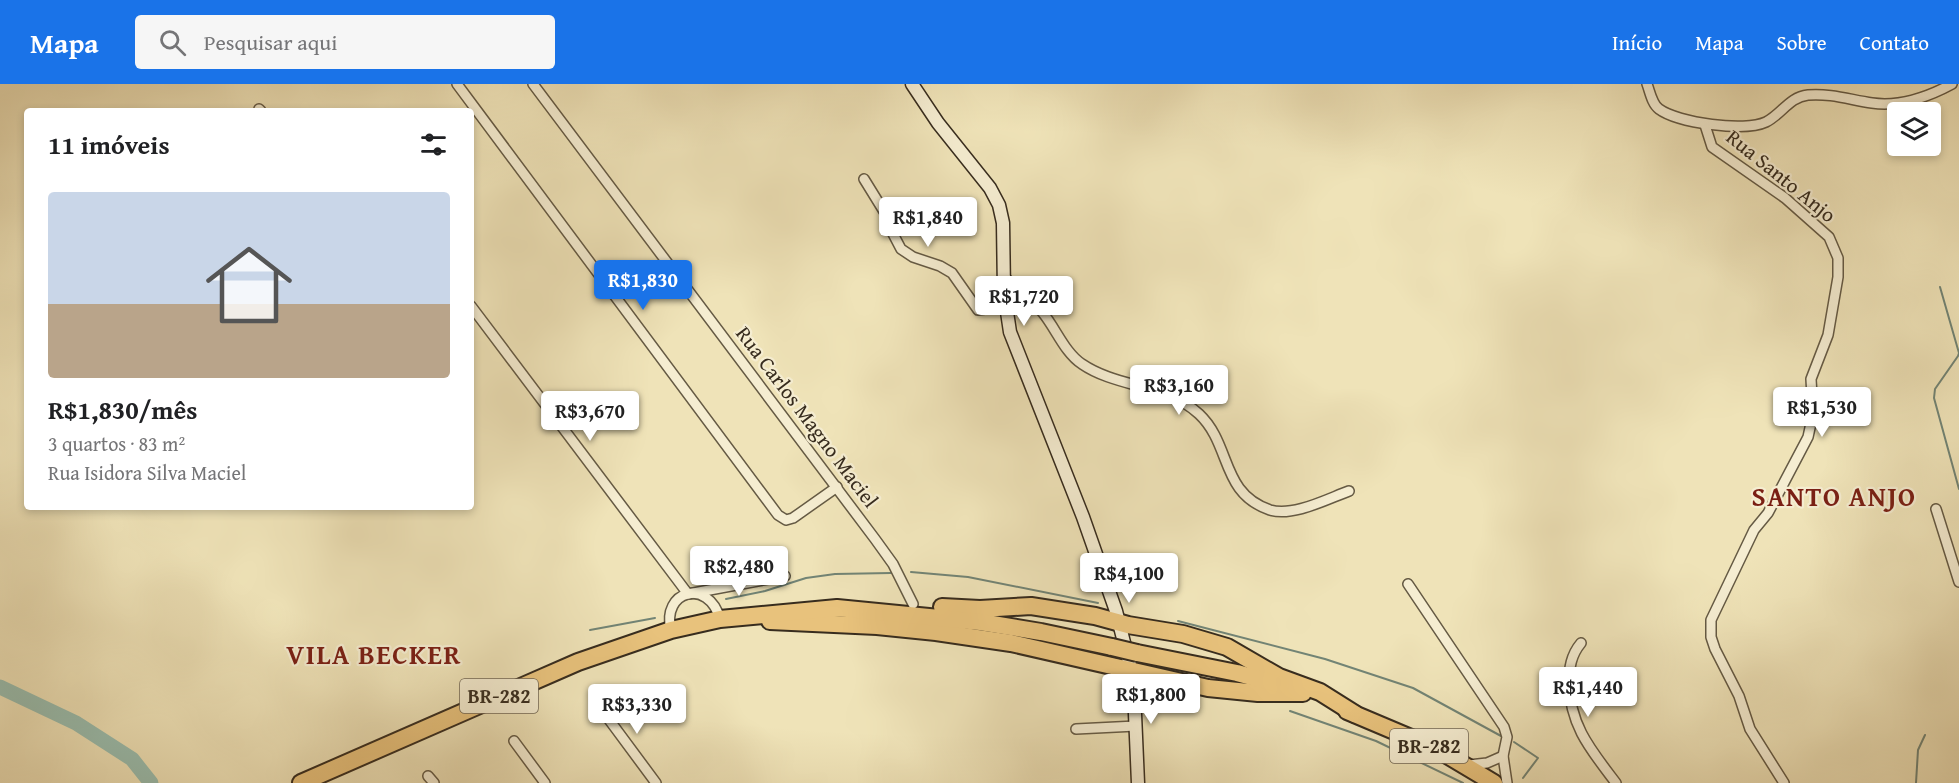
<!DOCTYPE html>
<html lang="pt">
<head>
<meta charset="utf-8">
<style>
	body { margin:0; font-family:"Gentium Book Plus",serif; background:#f6f6f6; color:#202124; height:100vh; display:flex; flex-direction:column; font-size:22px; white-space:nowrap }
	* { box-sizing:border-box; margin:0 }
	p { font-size:20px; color:#757577 }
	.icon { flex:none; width:33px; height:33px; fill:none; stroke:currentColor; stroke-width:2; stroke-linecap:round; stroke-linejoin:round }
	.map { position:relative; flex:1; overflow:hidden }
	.details { position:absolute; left:24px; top:24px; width:450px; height:402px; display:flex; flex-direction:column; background:#fff; border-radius:6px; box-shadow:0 3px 9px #0003 }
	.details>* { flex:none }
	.tools { position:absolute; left:1887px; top:18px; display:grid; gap:12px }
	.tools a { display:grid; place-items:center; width:54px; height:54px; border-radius:6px; background:#fff; box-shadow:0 3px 9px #0003; font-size:30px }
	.price { position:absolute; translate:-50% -51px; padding:0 14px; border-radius:6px; background:#fff; color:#222; font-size:20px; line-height:39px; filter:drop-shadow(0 2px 3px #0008) }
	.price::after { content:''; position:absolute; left:50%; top:36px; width:18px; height:14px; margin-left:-9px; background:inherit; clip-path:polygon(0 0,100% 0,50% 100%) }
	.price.on { background:#1a73e8; color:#fff }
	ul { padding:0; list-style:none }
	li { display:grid; align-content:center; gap:12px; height:318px; padding:0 24px }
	li span { display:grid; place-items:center; height:186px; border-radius:6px; color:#555 }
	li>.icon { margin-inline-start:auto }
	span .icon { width:108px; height:108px; fill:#fffc; stroke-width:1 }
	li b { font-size:26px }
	h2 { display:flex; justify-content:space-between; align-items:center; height:72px; padding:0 24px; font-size:26px }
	header { display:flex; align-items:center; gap:36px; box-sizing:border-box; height:84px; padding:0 30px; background:#1a73e8; color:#fff }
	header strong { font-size:28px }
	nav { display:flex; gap:33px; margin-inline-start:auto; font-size:21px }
	.search { width:420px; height:54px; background:#f6f6f6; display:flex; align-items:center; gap:15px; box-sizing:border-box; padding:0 21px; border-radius:6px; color:#757577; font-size:22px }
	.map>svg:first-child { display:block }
</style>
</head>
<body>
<header>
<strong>Mapa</strong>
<div class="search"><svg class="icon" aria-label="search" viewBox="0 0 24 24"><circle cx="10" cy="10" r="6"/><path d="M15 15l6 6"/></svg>Pesquisar aqui</div>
<nav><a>Início</a><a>Mapa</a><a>Sobre</a><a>Contato</a></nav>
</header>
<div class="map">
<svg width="1959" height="699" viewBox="0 0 1959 699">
	<rect width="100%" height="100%" fill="#efe3b8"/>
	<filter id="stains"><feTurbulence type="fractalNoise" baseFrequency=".00333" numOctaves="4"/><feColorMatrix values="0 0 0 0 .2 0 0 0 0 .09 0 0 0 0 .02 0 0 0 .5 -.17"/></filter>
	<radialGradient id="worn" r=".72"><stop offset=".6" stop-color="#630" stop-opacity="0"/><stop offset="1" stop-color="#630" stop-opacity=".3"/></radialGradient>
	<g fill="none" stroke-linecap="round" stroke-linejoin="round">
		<g stroke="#728475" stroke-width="2">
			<polyline points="1940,203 1959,269 1958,272 1935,305 1934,314 1959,405"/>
			<polyline points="911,488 968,493 1098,519"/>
			<polyline points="726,515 765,507 806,494 835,490 891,489"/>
			<polyline points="1178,537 1325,575 1413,604 1501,652"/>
			<polyline points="590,546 655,534"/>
			<polyline points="1290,627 1376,657 1463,699"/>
			<polyline points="1514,658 1538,674 1523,694"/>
			<polyline points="1916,699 1918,666 1925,651"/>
		</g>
		<polyline stroke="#9abeaf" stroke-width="15" points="0,603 76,639 132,675 151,699"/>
		<defs>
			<g id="street">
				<polyline points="457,0 778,431 786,436 793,434 837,403"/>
				<polyline points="533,0 875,455 893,480 913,520"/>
				<path d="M1647,0C1650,8 1652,20 1659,25C1678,39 1745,48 1766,38C1782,30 1789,13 1808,11C1830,9 1851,16 1872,19C1900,23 1928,13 1952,0"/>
				<polyline points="259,25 261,27"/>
				<polyline points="1705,41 1712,63 1785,114 1829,153 1838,174 1838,193 1828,251 1811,295 1813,330 1808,353 1768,429 1754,446 1711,536 1711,553 1715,565 1739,612 1750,645 1784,699"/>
				<polyline points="864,95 885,129 890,144 901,165 913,173 940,182 952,189 978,226 1005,222"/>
				<path d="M1003,192C1017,204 1032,215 1043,229C1056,245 1065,269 1082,280C1117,304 1167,300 1199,330C1232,361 1220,409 1270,426C1293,433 1327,415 1349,407"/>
				<polyline points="471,222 688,510 785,492"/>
				<polyline points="1936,425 1959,498"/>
				<polyline points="1408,500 1504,643 1507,653 1503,672 1507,699"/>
				<path d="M671,546C661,507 708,493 720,535"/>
				<path d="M1581,559C1571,571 1569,584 1569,599C1570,642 1591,666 1616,699"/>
				<polyline points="596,618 656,699"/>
				<polyline points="1076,645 1136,642"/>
				<polyline points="514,657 545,699"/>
				<polyline points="1469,681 1487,679 1503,672"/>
				<polyline points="428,692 434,699"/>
			</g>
			<polyline id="secondary" points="912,0 938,39 990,104 999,121 1003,139 1004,208 1010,248 1083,433 1116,527 1131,586 1134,607 1138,699"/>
			<g id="highway">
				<polyline points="942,523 980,525 1031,522 1095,532 1128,541 1183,550 1227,563 1279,593 1320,608 1355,630"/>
				<polyline points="770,537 877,542 936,548 1011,559 1208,604 1258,609 1303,609"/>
				<polyline points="1137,569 1237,589 1281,601"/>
				<polyline points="1347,627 1437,665 1494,699"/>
				<polyline points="301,699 578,578 671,546 720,535 837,524 980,538 1041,548 1112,563"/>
			</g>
		</defs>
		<use href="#street" stroke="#655a44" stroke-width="12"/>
		<use href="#secondary" stroke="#372c1e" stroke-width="15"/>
		<use href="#highway" stroke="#372c1e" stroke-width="20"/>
		<use href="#street" stroke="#f5edd1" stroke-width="9"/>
		<use href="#secondary" stroke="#f5edd1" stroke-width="12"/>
		<use href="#highway" stroke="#e8c27c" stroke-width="16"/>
		<defs>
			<polyline id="highway-bridge" points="1112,563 1137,569"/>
		</defs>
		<use href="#highway-bridge" stroke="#372c1e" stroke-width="20" stroke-linecap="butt"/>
		<use href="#highway-bridge" stroke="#e8c27c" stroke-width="16"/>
	</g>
	<g text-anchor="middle" stroke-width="4.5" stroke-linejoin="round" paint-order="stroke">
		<g fill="#f5edd1" stroke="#706654" stroke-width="1.5">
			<rect x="460" y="595" width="78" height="34" rx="4.5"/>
			<rect x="1390" y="645" width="78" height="34" rx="4.5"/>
		</g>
		<g font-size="20" font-weight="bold" fill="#372c1e">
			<text x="499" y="619">BR-282</text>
			<text x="1429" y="669">BR-282</text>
		</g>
		<g font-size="21" fill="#372c1e" stroke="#f5edd1">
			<text transform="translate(1781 92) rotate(39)" y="7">Rua Santo Anjo</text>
			<text transform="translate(807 333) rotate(53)" y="7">Rua Carlos Magno Maciel</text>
		</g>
		<g font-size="27" font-weight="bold" letter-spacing="1.5" fill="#7a1f14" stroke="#f5edd1">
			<text x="1834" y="422">SANTO ANJO</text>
			<text x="374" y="580">VILA BECKER</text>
		</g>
	</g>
	<rect width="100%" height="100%" filter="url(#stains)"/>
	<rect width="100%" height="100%" fill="url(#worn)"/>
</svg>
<div class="tools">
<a><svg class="icon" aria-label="layers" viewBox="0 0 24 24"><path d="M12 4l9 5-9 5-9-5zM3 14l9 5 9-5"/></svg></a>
</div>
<b class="price" style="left:928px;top:164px">R$1,840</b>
<b class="price on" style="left:643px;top:227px">R$1,830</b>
<b class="price" style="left:1024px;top:243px">R$1,720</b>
<b class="price" style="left:1179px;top:332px">R$3,160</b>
<b class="price" style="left:1822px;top:354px">R$1,530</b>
<b class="price" style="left:590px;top:358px">R$3,670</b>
<b class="price" style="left:739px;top:513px">R$2,480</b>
<b class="price" style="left:1129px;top:520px">R$4,100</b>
<b class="price" style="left:1588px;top:634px">R$1,440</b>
<b class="price" style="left:1151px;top:641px">R$1,800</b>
<b class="price" style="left:637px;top:651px">R$3,330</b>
<section class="details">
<h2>11 imóveis<svg class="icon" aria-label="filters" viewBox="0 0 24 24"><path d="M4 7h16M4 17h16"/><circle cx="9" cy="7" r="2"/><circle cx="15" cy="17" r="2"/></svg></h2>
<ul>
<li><span style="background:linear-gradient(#c9d6e8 60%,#b9a48a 0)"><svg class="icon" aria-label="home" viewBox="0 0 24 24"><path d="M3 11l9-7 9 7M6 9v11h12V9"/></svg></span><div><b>R$1,830/mês</b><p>3 quartos · 83 m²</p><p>Rua Isidora Silva Maciel</p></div></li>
</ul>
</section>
</div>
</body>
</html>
